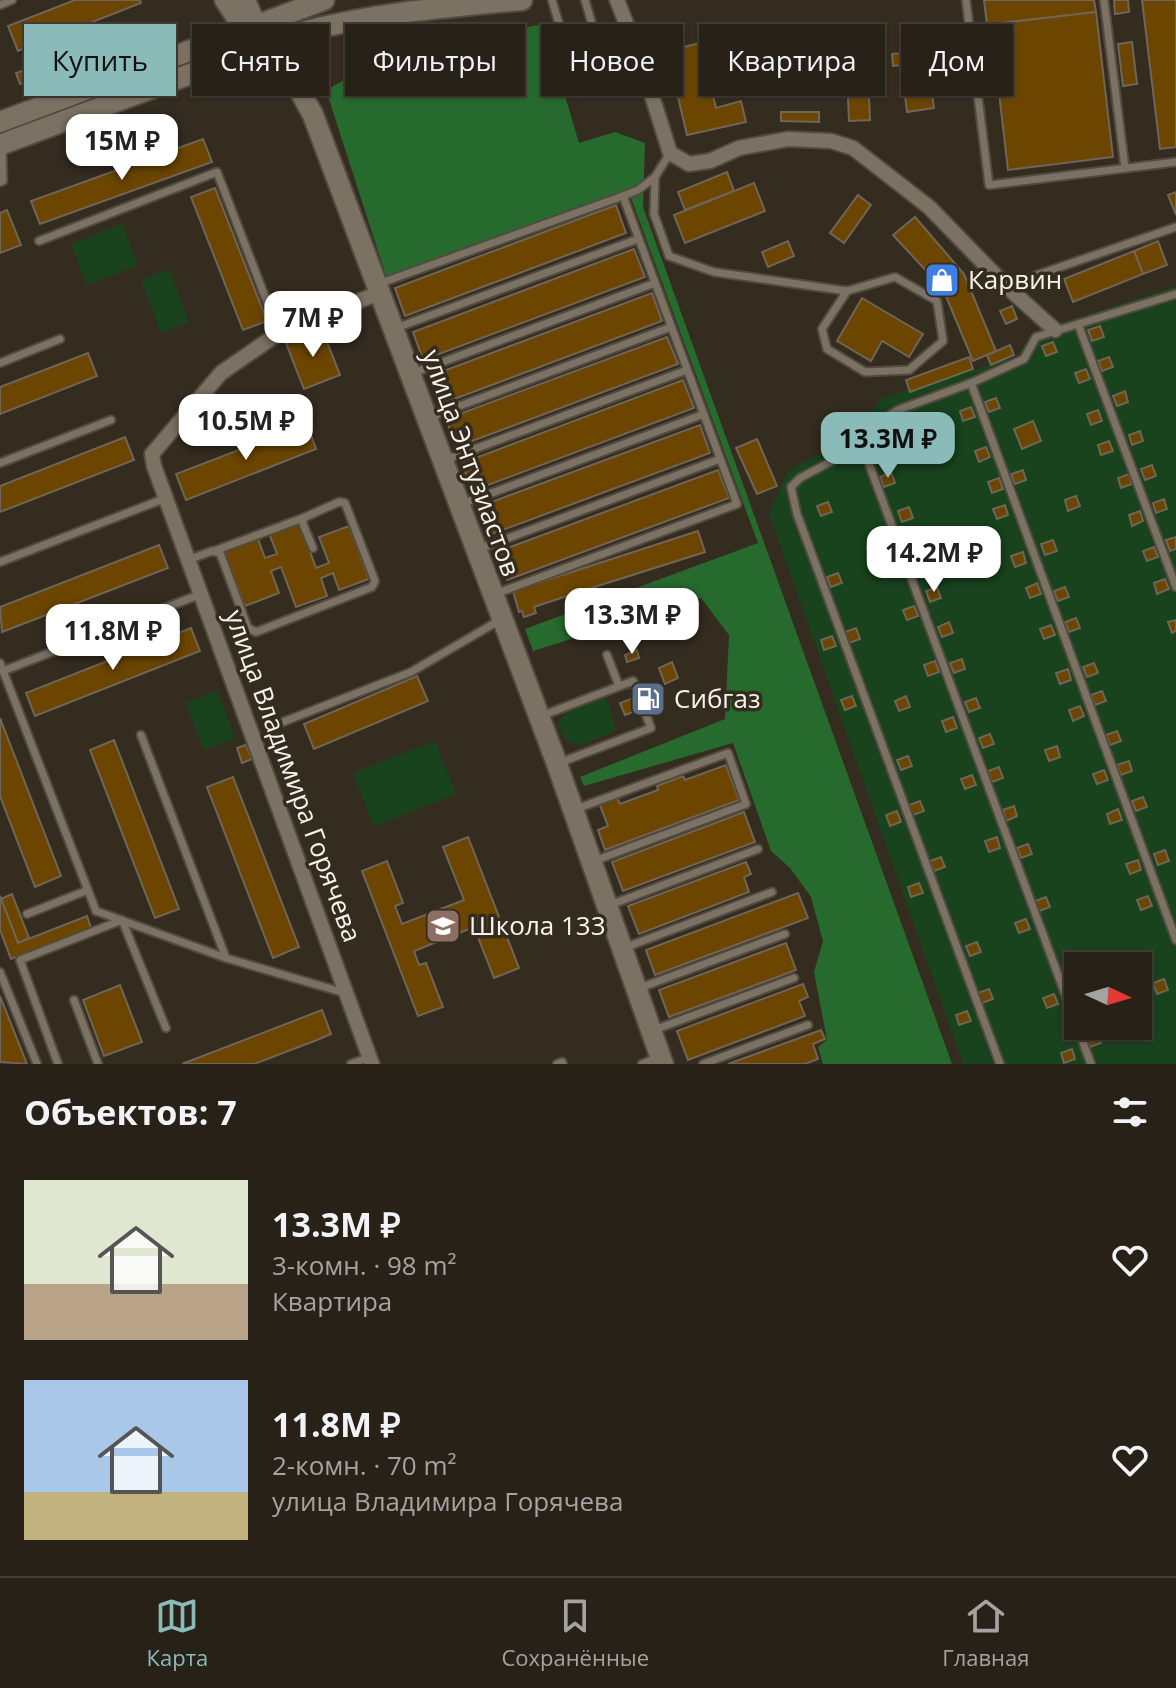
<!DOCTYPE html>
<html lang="ru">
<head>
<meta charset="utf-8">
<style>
	body { margin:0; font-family:"Open Sans",sans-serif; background:#302921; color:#f1f3f6; height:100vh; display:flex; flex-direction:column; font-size:30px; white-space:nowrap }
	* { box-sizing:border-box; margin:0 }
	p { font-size:26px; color:#a5a3a2 }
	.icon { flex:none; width:44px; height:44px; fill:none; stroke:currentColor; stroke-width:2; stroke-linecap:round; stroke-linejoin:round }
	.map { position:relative; height:1064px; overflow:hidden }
	.panel { display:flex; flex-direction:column; background:#282118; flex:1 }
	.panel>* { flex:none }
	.hud { position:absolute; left:24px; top:24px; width:1128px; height:72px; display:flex; gap:16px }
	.needle { width:52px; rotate:94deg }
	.buttons { position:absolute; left:1064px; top:952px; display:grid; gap:16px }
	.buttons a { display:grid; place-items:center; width:88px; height:88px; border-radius:0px; background:#282118; box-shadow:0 2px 6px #0004,0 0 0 2px #443e37; font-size:40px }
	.price { position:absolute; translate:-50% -68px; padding:0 18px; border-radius:16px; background:#fff; color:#222; font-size:26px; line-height:52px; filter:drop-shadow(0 2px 4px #0008) }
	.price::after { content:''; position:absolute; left:50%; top:48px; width:24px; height:18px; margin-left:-12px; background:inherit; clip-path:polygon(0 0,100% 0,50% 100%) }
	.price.on { background:#8bbbb9; color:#111 }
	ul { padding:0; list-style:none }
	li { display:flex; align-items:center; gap:24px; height:200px; padding:0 24px }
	li span { display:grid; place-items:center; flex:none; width:224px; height:160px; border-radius:0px; color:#555 }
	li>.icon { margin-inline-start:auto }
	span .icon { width:96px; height:96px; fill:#fffc; stroke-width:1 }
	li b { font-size:34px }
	h2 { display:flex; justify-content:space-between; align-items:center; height:96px; padding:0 24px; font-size:34px }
	.pill { padding:0 28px; border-radius:0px; background:#282118; box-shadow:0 2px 6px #0004,0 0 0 2px #443e37; font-size:28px; line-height:72px }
	.pill.on { background:#8bbbb9; color:#111 }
	.tab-bar { display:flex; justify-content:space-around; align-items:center; height:112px; border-top:2px solid #443e37; background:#282118; font-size:22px; color:#a5a3a2 }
	.tab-bar a { display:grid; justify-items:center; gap:4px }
	.tab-bar .on { color:#8bbbb9 }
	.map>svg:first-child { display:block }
</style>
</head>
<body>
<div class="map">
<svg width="1176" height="1064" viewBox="0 0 1176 1064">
	<rect width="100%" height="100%" fill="#352c20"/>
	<g fill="#18431d" fill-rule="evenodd">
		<polygon points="122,224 138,265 87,285 71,244"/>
		<polygon points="169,269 189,322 161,333 141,280"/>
		<path d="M1176,286V1064H963L769,513L788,471L853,437L882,398L1016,357L1034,332ZM1078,966H1138V1026H1078Z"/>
		<polygon points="217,691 235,738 204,750 186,703"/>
		<path d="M601,698L607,700L616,730L581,745L566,741L558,727C563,708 584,705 601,698Z"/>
		<polygon points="435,741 456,794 374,826 353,773"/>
	</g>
	<polygon fill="#266a2e" points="544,24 579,143 615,132 645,143 643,207 952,1064 823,1064 818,1047 827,1040 814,972 823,941 811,897 790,868 771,851 733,743 584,786 580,777 725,719 729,635 701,598 533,651 525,629 758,543 628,190 387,279 326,90 395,52"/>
	<g fill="#6c4600" stroke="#6f6558" stroke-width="2">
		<polygon points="75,0 140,0 141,3 18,51 8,26"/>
		<polygon points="984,0 1094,0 1096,12 987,25"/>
		<polygon points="1114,0 1128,0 1129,12 1115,14"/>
		<polygon points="1142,0 1176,0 1176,147 1160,149"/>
		<polygon points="1096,12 1113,157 1008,170 991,24"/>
		<polygon points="866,25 870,120 849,121 845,26"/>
		<polygon points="825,26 827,62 777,65 778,75 751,76 750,39 776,38 775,28"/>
		<polygon points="1132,42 1137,84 1123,86 1118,44"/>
		<polygon points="700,43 716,108 741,101 746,122 687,135 667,51"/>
		<polygon points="916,51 917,63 893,66 892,54"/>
		<polygon points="590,56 597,80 580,85 573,61"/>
		<polygon points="622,65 624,73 613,77 611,68"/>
		<polygon points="36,66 39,76 20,84 16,73"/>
		<polygon points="930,78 934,108 907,112 903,81"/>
		<polygon points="597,80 601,92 583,97 580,85"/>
		<polygon points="781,112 819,112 819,122 781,121"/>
		<polygon points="203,139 212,162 40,224 31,201"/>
		<polygon points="727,172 734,191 685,210 678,192"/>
		<polygon points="754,183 765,211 685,243 674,215"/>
		<polygon points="215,188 267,321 243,330 191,197"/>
		<polygon points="1176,192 1176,215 1168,195"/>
		<polygon points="858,195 871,205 844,243 830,233"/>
		<polygon points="616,205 626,233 405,316 395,288"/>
		<polygon points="7,210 21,245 0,253 0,213"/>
		<polygon points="915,217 964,274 996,351 973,361 943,289 893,235"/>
		<polygon points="788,241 794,256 768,267 762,252"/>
		<polygon points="1158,241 1167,265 1143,274 1134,251"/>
		<polygon points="634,249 645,277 423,360 413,332"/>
		<polygon points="1134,251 1143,274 1073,302 1064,279"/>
		<polygon points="652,293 662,321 441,404 430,376"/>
		<polygon points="862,298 923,334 909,357 882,341 871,361 837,341"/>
		<polygon points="1012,306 1017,319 1006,324 1000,311"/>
		<polygon points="1100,326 1104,337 1092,341 1088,330"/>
		<polygon points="322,329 340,375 304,389 286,343"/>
		<polygon points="667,337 678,364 456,447 446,419"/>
		<polygon points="1053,342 1057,352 1046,356 1042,346"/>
		<polygon points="1010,345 1014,355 991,365 987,355"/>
		<polygon points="88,353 97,376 0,414 0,387"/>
		<polygon points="969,357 973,369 910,392 906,380"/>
		<polygon points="1109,357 1113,367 1102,371 1098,361"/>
		<polygon points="1086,369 1090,379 1079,383 1075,373"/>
		<polygon points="683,380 694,408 472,491 462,463"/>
		<polygon points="1125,391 1128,402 1117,406 1113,396"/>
		<polygon points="996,398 1000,408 989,412 985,402"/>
		<polygon points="971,407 975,417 963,421 960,411"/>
		<polygon points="1098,410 1102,421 1091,425 1087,414"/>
		<polygon points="1033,421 1041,441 1022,449 1014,429"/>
		<polygon points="307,424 316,449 186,500 176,474"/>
		<polygon points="700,425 710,453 489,535 478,507"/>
		<polygon points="1140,431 1143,441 1132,445 1129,435"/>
		<polygon points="125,437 134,460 0,512 0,486"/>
		<polygon points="757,439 777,486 757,494 736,448"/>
		<polygon points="1109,441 1113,451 1101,455 1098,445"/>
		<polygon points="882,442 886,453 875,457 871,446"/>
		<polygon points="986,447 990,457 979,462 975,451"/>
		<polygon points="1152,465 1156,476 1145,480 1141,469"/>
		<polygon points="718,470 729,498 507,580 497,552"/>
		<polygon points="1023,470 1026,480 1015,484 1011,474"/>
		<polygon points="891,472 895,483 884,487 880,477"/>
		<polygon points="1129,474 1132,484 1121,488 1118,478"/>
		<polygon points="999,478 1003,489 992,493 988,482"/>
		<polygon points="1076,496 1080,506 1068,511 1065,500"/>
		<polygon points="1164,499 1167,509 1156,513 1153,503"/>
		<polygon points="828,502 832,512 821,516 817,506"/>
		<polygon points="1005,505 1008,515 997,519 993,509"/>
		<polygon points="909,507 913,518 902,522 898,511"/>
		<polygon points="1140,511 1143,521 1132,526 1129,515"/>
		<polygon points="299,521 316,568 329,563 319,537 349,526 369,579 339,590 333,573 321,578 327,596 296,607 281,567 271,571 279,593 245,606 223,549 257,536 265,558 277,554 269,533"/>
		<polygon points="698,531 705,552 582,591 584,597 572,600 570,595 534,607 536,613 524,617 522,611 519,612 513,591"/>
		<polygon points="1176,537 1176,549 1170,551 1166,540"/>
		<polygon points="1053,540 1057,551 1045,555 1041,544"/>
		<polygon points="878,544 882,555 871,559 867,548"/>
		<polygon points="159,545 168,568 2,632 0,607"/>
		<polygon points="1154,547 1158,557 1147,561 1143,551"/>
		<polygon points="1023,552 1026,563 1015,567 1011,556"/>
		<polygon points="922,553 926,564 915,568 911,557"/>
		<polygon points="838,573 842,583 831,587 827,577"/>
		<polygon points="1165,579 1169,589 1157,594 1154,583"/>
		<polygon points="1037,583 1041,594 1030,598 1026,588"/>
		<polygon points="937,587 941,598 930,602 926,591"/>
		<polygon points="1065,587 1069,597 1058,601 1054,591"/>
		<polygon points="914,606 918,616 907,620 903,610"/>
		<polygon points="1076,618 1080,628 1069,632 1065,622"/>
		<polygon points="1176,620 1176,631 1172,633 1168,622"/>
		<polygon points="949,622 953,633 942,637 938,627"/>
		<polygon points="1051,625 1055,635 1044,639 1040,629"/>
		<polygon points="191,628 200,651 35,716 26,693"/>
		<polygon points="856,628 860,639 849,643 845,632"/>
		<polygon points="832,636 836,646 824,650 821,640"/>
		<polygon points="637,650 639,658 627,662 625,655"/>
		<polygon points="962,659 965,669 954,673 950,663"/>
		<polygon points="935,661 939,672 928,676 924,665"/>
		<polygon points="672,662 678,678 665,684 659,668"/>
		<polygon points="1094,663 1098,673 1087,677 1083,667"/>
		<polygon points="1068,669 1071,680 1060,684 1056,673"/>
		<polygon points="417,676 428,701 314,749 304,724"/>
		<polygon points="653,691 658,702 625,715 620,703"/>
		<polygon points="1102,691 1106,701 1095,705 1091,695"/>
		<polygon points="852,696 856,706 845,710 841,700"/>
		<polygon points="906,696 910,707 899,711 895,701"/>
		<polygon points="976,698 980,708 969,712 965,702"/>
		<polygon points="1080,706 1084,716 1073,721 1069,710"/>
		<polygon points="953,717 957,728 946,732 942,721"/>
		<polygon points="0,718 61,876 35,887 0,796"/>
		<polygon points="1117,731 1121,741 1110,745 1106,735"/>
		<polygon points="990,734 994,744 983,748 979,738"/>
		<polygon points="114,740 179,909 155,918 90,750"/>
		<polygon points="246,745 252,759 242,763 237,748"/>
		<polygon points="1057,746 1060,757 1049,761 1045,750"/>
		<polygon points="908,756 912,766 901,770 897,760"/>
		<polygon points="1129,761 1132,771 1121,775 1117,765"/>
		<polygon points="726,765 739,800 605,850 598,830 608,826 599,803 617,797 620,804 658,790 657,786 683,776 685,780"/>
		<polygon points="999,767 1003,778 992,782 988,771"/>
		<polygon points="1104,770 1108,780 1097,784 1093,774"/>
		<polygon points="972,775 976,785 965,789 961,779"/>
		<polygon points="233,777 299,947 273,958 207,787"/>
		<polygon points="1143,797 1147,807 1136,811 1132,801"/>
		<polygon points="920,801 924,811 913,815 909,805"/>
		<polygon points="1014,806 1017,816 1006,821 1003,810"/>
		<polygon points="1118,809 1122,820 1110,824 1107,814"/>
		<polygon points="897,811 901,822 890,826 886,815"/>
		<polygon points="744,812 755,842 623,891 612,862"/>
		<polygon points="468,837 519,968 494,978 474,927 414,951 419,965 426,963 443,1007 418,1016 362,871 387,861 403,903 395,906 402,924 464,900 443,847"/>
		<polygon points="997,837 1000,848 989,852 985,841"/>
		<polygon points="1028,844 1032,854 1021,858 1017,848"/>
		<polygon points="1165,850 1169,861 1158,865 1154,854"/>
		<polygon points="941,857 945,867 934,871 930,861"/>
		<polygon points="1138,860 1141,870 1130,874 1126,864"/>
		<polygon points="746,862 751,874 744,877 749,892 639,934 628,906"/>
		<polygon points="919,883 923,893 911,897 908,887"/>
		<polygon points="798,893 808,918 655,975 646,950"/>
		<polygon points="12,894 29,938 18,943 1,899"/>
		<polygon points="0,896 18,943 87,916 91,928 11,959 0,930"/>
		<polygon points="1148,896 1152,906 1141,910 1137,900"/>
		<polygon points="1046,897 1050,907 1039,911 1035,901"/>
		<polygon points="1026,919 1030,929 1019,933 1015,923"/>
		<polygon points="977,942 981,952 970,956 966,946"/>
		<polygon points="786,943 796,970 669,1017 659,990"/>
		<polygon points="1073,966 1077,976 1066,980 1062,970"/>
		<polygon points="1164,979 1168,990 1157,994 1153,983"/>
		<polygon points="803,984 808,997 799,1001 805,1016 688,1060 677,1031"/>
		<polygon points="120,985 142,1042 104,1056 83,1000"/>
		<polygon points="989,989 993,999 982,1003 978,993"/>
		<polygon points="1054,994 1058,1004 1047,1008 1043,998"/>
		<polygon points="0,996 27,1064 0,1062"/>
		<polygon points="322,1010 331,1034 317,1040 254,1064 182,1064"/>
		<polygon points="967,1011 971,1021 959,1025 956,1015"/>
		<polygon points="821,1030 825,1039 813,1044 818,1059 805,1064 728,1064"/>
		<polygon points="1098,1033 1101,1043 1090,1047 1086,1037"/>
		<polygon points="1072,1049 1075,1059 1064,1063 1061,1053"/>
	</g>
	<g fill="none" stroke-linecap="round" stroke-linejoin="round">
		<defs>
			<g id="lane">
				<polyline points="552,0 574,75 604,66 585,0"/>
				<polyline points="966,0 989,185 1176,162"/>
				<polyline points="1104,0 1125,168"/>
				<polyline points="0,5 12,0"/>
				<polyline points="670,153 655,177 654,214 669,256 714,272 847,291 895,277 937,301 943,341 909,370 865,372 827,349 822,329 847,291"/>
				<polyline points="0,182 3,181 2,147"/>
				<polyline points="623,196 638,190 655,177"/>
				<polyline points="39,241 217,172 279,333"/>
				<polyline points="381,283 623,196 737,504 495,594"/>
				<polyline points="1008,285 1176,227"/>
				<polyline points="1078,324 1176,587"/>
				<polyline points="396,328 638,239"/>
				<polyline points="0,363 60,339"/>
				<polyline points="413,373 655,283"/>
				<polyline points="971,383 1176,940"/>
				<polyline points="430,417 671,327"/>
				<polyline points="862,445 1091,1064"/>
				<polyline points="445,460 687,370"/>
				<polyline points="0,463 111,420"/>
				<polyline points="462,504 704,414"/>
				<polyline points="479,549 720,459"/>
				<polyline points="214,551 303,518"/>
				<polyline points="188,560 212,551 220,553 248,628 256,632 372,587 375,581 345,503 339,502 303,518 303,524 313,548"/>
				<polyline points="0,562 166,498"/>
				<polyline points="607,655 619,686"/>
				<polyline points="0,663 96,911 226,958"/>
				<polyline points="3,671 201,594"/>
				<polyline points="541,716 633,681 651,728 559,763"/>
				<polyline points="270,727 411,672 500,620"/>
				<polyline points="141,735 226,958 345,993"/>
				<polyline points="576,809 728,753 746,804 594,861"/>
				<polyline points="610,905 758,849"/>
				<polyline points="27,914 88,890"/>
				<polyline points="624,948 772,892"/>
				<polyline points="0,972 37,1064"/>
				<polyline points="637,989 785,934"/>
				<polyline points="74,1000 98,1064"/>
				<polyline points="654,1030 794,978"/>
				<polyline points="58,1064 20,960 122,920 166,1028"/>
				<polyline points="351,1064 370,1057"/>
				<polyline points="557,1064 562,1062 563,1064"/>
				<polyline points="642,1064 659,1057"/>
				<polyline points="703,1064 808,1025"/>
				<polyline points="1000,1064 797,514 791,487 800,478 862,445 882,420 898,410 971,383 1024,359 1036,337 1176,294"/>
			</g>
			<g id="street">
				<polyline points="617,0 642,64 670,153 689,164 710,161 739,148 788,139 831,141 853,148 929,207 1006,286 1055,330"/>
				<polyline points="372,1064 154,466 152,454 221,373 279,333 379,293"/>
			</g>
			<g id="secondary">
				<polyline points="225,0 235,15 256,26"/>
				<polyline points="245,0 256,26 289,71 313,115 557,764 663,1064"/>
				<polyline points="0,122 324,0"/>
				<path d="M0,145L303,32C375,13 448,7 522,0"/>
			</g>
		</defs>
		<use href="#lane" stroke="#524a3f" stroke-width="11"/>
		<use href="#street" stroke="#524a3f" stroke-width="18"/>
		<use href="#secondary" stroke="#524a3f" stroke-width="24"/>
		<use href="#lane" stroke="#7c7264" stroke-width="7"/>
		<use href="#street" stroke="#7c7264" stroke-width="14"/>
		<use href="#secondary" stroke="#7c7264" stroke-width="20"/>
	</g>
	<defs>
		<symbol id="shop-square" viewBox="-11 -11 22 22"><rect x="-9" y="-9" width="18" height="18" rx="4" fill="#3f7fe0" stroke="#352c20"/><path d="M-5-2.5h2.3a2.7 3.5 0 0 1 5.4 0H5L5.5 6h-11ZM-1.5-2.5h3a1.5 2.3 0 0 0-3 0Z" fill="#fff"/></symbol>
		<symbol id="fuel-square" viewBox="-11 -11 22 22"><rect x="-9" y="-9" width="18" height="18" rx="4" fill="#5c6f8a" stroke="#352c20"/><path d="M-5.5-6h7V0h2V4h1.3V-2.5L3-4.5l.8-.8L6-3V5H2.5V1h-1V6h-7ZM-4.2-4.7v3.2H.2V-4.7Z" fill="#fff"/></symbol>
		<symbol id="school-square" viewBox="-11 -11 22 22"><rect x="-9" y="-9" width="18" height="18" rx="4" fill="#8d6e63" stroke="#352c20"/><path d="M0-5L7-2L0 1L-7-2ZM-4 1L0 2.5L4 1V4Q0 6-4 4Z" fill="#fff"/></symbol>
	</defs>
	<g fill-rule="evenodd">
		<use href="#shop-square" x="922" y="260" width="40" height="40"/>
		<use href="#fuel-square" x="628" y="679" width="40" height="40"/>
		<use href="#school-square" x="423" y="906" width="40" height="40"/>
	</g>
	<g text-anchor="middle" stroke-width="7" stroke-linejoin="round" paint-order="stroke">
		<g font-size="26" fill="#f9f3eb" stroke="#352c20" text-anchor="start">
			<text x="968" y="289">Карвин</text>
			<text x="674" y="708">Сибгаз</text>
			<text x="469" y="935">Школа 133</text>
		</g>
		<g font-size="26" fill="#f9f3eb" stroke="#352c20">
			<text transform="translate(471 463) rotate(70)" y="9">улица Энтузиастов</text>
			<text transform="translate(293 776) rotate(70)" y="9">улица Владимира Горячева</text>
		</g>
	</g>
</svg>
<div class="buttons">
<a><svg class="needle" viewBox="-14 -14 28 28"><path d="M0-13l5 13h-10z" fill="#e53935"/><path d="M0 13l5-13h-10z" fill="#a5a3a2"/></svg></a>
</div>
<b class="price" style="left:122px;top:182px">15M ₽</b>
<b class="price" style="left:313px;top:359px">7M ₽</b>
<b class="price" style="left:246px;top:462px">10.5M ₽</b>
<b class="price on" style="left:888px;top:480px">13.3M ₽</b>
<b class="price" style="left:934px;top:594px">14.2M ₽</b>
<b class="price" style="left:632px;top:656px">13.3M ₽</b>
<b class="price" style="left:113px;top:672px">11.8M ₽</b>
<div class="hud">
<a class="pill on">Купить</a>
<a class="pill">Снять</a>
<a class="pill">Фильтры</a>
<a class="pill">Новое</a>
<a class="pill">Квартира</a>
<a class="pill">Дом</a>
</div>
</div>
<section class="panel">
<h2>Объектов: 7<svg class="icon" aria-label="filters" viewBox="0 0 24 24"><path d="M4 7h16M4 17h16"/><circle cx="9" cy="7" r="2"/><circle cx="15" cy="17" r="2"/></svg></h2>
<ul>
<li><span style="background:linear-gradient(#dfe7d0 65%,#b9a48a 0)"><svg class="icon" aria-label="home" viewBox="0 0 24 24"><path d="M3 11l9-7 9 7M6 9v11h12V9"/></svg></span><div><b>13.3M ₽</b><p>3-комн. · 98 m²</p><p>Квартира</p></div><svg class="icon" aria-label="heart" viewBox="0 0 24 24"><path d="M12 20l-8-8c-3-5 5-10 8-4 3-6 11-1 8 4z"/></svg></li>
<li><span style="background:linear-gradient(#a9c7e8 70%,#c2b280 0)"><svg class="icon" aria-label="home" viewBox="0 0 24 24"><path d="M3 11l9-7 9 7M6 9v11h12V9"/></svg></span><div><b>11.8M ₽</b><p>2-комн. · 70 m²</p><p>улица Владимира Горячева</p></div><svg class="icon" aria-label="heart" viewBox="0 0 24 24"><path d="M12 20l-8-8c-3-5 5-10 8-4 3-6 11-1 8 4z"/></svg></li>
</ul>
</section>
<nav class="tab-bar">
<a class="on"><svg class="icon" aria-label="map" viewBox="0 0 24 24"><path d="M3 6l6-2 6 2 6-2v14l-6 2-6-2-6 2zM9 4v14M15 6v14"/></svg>Карта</a>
<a><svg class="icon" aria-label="saved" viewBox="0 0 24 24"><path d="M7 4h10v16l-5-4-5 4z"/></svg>Сохранённые</a>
<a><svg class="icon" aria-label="home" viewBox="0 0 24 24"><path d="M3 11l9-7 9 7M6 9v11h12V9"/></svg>Главная</a>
</nav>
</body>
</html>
